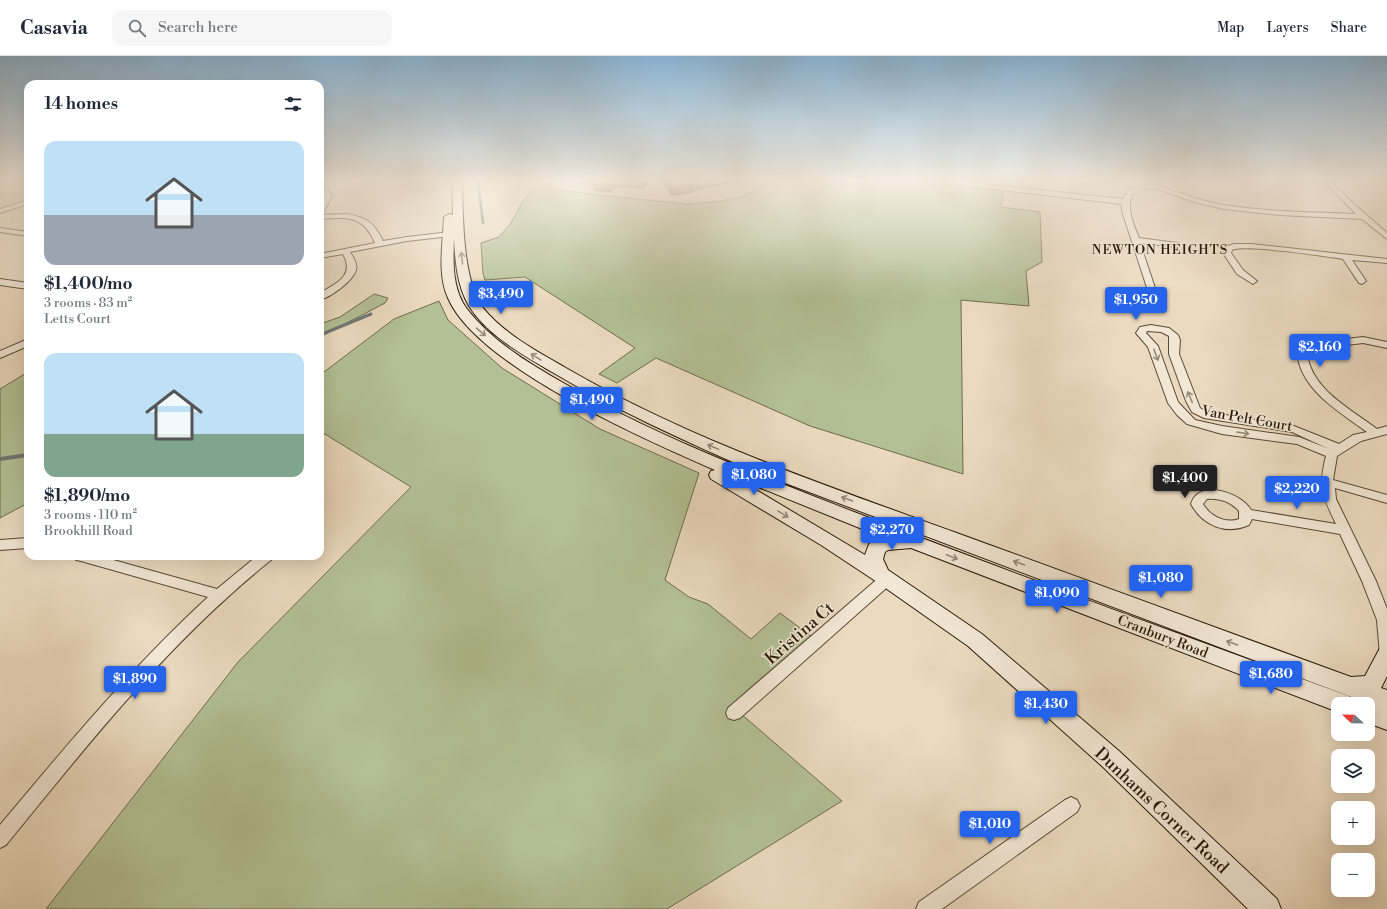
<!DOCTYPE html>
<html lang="en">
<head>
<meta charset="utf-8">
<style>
	body { margin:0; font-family:"Libre Bodoni",serif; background:#f6f6f7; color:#1f2937; height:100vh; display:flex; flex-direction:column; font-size:15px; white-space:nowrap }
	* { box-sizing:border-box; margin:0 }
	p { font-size:13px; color:#747a83 }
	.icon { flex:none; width:22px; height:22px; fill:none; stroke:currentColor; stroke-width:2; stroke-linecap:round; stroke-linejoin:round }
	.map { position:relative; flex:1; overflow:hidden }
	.panel { position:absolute; left:24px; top:24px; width:300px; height:480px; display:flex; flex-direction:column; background:#fff; border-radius:12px; box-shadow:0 4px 16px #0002 }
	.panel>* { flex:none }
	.needle { width:26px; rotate:292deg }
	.fabs { position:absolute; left:1331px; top:641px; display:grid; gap:8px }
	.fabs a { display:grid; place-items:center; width:44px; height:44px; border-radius:8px; background:#fff; box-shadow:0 4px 16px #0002; font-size:20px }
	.price { position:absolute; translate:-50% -34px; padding:0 9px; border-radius:4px; background:#2563eb; color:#fff; font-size:13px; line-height:26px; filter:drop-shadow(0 1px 2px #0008) }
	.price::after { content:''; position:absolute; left:50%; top:24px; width:12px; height:9px; margin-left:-6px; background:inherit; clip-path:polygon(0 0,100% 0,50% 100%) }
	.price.selected { background:#222; color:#fff }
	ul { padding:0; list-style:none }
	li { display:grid; align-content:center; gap:8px; height:212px; padding:0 20px }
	li span { display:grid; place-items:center; height:124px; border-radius:12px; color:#555 }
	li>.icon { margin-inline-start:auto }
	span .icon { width:72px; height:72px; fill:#fffc; stroke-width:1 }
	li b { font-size:17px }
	h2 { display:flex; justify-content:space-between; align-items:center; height:48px; padding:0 20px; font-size:17px }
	header { display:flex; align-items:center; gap:24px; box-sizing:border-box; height:56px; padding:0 20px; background:#fff; border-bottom:1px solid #e0e1e3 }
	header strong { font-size:19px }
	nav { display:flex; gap:22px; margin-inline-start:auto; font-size:14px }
	.search { width:280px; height:36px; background:#f6f6f7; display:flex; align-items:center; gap:10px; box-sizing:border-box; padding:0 14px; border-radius:12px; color:#747a83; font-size:15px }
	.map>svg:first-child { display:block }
</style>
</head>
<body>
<header>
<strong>Casavia</strong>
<div class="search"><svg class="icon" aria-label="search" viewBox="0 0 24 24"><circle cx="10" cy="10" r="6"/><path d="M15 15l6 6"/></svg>Search here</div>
<nav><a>Map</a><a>Layers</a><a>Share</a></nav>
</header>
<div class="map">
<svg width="1387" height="853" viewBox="0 0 1387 853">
	<rect width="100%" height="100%" fill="#ebdabf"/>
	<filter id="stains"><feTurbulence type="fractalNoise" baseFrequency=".005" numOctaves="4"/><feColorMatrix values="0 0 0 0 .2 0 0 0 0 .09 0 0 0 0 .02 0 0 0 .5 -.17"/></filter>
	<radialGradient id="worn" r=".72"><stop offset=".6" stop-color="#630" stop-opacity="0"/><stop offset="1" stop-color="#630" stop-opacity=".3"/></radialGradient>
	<g fill="#b3c095" stroke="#6d6c4e">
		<polygon points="769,125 941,125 1004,132 1001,151 1040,156 1042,206 1026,215 1029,250 961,244 963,418 810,370 656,302 617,327 599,318 635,292 525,221 485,224 483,218 481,187 499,181 511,167 523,145 534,131 599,139 686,148 715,146 741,141 760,133"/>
		<polygon points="374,238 388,242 385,247 320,281 320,268 340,261"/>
		<polygon points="439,245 448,264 502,312 600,373 699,417 665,524 689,541 708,548 751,583 780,557 815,583 740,657 842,745 667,853 46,853 238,606 411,431 320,375 320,319 394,263"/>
		<polygon points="28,316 28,447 0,462 0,333"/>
	</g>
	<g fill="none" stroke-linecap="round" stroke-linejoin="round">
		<polyline stroke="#6e7874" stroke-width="2.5" points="478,125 483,167"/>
		<polyline stroke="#6e7874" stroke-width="3" points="320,279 371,258"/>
		<polyline stroke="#6e7874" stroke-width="4" points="0,403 28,399"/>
		<defs>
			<g id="street">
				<path d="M938,125H955L1123,143L1129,134L1147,128L1142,125C1154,125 1163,131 1174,135C1190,141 1207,146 1224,149C1268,156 1312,156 1356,158L1324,125H1330L1354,148L1387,177V183L1362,163L1280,159L1224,153L1194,146L1155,132L1141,134L1132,139C1126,153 1134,169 1139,182L1177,187L1181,189L1177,191L1140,187L1159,244L1155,247L1151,244L1122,155V148L941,127Z"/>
				<polygon points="320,130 328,133 332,140 324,155 320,157 320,148 324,140 320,135"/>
				<polygon points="28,144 28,148 0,157 0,153"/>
				<path d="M347,158C368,162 374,167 383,185L407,181L459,175L463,177L459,179L407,185L350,196C353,201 358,208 356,214C353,225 331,241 320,244V237C337,227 355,220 343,198L320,202V198L375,187C363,159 348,161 320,163V159Z"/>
				<polygon points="0,172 28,176 28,180 0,176"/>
				<path d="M1234,188H1251L1387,203V207L1352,204L1366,225L1362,228L1359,227L1343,203C1324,200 1244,188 1232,194L1231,197L1243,214L1257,225L1253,228L1237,218L1223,197L1225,191Z"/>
				<polygon points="0,223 28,227 28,233 0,229"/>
				<path d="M1151,269L1169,272L1178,279L1180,284L1179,298L1200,352L1207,356L1294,370L1339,388L1353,379L1367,376C1340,356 1300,334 1297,296L1301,291L1313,287L1363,281L1387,286V292L1363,287L1314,293L1307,296C1310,333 1351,353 1377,373L1387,370V378L1361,385L1337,400L1333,424L1387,439V447L1335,432L1336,443L1376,525L1387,553V605L1382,603L1380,599L1377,564L1362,525L1340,478L1252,463L1249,469C1226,479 1203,470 1191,448C1198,422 1242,437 1251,454L1336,468C1322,439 1318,431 1326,400L1297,388L1222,378L1187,368L1177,359L1168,347L1148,291L1136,277L1140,271ZM1147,275L1161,276L1169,280V298L1186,345L1192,356L1204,362L1292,376L1329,393L1299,381L1222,370L1195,364L1178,346L1158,290L1146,277ZM1207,443C1219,442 1231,446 1239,455V463C1225,468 1210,460 1203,448Z"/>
				<polygon points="28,283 28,290 0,302 0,295"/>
				<polygon points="28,482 28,492 0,494 0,484"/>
				<path d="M74,500H99L217,533L257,500H273L271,504C169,586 88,688 6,789L0,792V769C66,690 132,611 208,541L81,505L76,504Z"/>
				<polygon points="887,518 892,519 894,523 892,527 740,662 734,664 728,662 726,657 728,652 882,519"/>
				<polygon points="1071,741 1077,744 1080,750 1077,756 942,853 916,853 919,846 1065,744"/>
			</g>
			<path id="secondary" d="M452,125H462C463,160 462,223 483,252C504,278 538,296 566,312C688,383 822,428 954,476C1086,524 1219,573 1351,621L1365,620L1380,592L1387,589V620L1381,632L1387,634V674L1368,667V648H1365H1370L751,414C683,384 616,354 552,316C523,299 487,279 469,250C457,230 455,204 454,182C453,206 452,233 467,253C493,286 531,309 567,329C658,381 756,418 854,456C1019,520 1185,580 1351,641L1354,648H1338V656L911,492L888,494L885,496L883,503L888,514L982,578L1119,695L1277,843L1281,853H1248L1103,711L968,590L874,524L821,489L711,423L709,419L711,415L715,414C648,385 477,310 448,242C437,218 443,187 444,161L449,158L453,159ZM736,422L882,481L869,488L865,499Z"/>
		</defs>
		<use href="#street" stroke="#584934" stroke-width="2"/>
		<use href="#secondary" stroke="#271906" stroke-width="2"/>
		<use href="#street" fill="#f2e7d5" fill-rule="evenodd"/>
		<use href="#secondary" fill="#f2e7d5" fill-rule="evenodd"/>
	</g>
	<g fill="#b07653" stroke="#271906">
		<polygon points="580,125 650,125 643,132 617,130 610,136 595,134 594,129 581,127"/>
		<polygon points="662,125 734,125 732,126 693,134 693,136 671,139"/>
	</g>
	<g fill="#906043" stroke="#271906">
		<polygon points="614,125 617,125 617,130 610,136 609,128"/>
		<polygon points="643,125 650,125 643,132"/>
		<polygon points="702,125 734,125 732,126 693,134 693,136 671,139 670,131"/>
	</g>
	<g fill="#cd8960" stroke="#271906">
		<polygon points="596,125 614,125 609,128 594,126"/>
		<polygon points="666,125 702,125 692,127 693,129 670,131"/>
	</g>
	<defs><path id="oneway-shaft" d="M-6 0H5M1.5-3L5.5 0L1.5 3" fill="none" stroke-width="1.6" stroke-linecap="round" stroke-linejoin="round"/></defs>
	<g stroke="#978a78">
		<use href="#oneway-shaft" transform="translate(462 202) rotate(-95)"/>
		<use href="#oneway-shaft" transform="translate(481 276) rotate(40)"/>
		<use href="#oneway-shaft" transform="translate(1156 299) rotate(70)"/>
		<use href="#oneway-shaft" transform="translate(536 301) rotate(-149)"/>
		<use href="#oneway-shaft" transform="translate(1190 341) rotate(-112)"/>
		<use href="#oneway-shaft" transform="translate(1243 377) rotate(8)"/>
		<use href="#oneway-shaft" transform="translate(713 391) rotate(-157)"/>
		<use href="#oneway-shaft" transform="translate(847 443) rotate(-160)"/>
		<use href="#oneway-shaft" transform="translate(783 458) rotate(31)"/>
		<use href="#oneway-shaft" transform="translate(952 501) rotate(21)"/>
		<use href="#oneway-shaft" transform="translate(1019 507) rotate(-160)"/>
		<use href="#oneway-shaft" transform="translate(1232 587) rotate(-160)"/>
	</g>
	<linearGradient id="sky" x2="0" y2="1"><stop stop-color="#8ab6d7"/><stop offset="0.51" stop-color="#f6eee2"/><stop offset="1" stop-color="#f6eee2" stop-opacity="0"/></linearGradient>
	<rect width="1387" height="244" fill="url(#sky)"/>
	<g text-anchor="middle" stroke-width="3" stroke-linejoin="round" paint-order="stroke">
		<g font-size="13" letter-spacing="1" fill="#271906" stroke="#f2e7d5">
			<text x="1160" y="198">NEWTON HEIGHTS</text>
		</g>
		<g font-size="14" fill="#271906" stroke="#f2e7d5">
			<text transform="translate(1247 362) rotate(10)" y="5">Van Pelt Court</text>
			<text transform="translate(1163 580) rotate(21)" y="5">Cranbury Road</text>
		</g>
		<g font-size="17" fill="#271906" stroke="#f2e7d5">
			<text transform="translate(799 577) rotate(-41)" y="6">Kristina Ct</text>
			<text transform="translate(1162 754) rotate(43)" y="6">Dunhams Corner Road</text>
		</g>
	</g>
	<rect width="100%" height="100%" filter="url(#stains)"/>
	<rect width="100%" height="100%" fill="url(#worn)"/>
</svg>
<div class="fabs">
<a><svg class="needle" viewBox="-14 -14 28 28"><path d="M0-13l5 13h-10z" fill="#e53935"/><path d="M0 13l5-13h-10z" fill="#747a83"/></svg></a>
<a><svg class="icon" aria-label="layers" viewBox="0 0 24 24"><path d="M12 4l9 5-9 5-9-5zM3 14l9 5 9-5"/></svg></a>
<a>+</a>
<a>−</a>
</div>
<b class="price" style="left:501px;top:259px">$3,490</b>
<b class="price" style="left:1136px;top:265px">$1,950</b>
<b class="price" style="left:1320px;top:312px">$2,160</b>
<b class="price" style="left:592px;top:365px">$1,490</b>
<b class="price" style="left:754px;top:440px">$1,080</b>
<b class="price selected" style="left:1185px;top:443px">$1,400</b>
<b class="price" style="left:1297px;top:454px">$2,220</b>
<b class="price" style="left:892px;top:495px">$2,270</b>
<b class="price" style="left:1161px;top:543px">$1,080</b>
<b class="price" style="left:1057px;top:558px">$1,090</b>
<b class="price" style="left:1271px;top:639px">$1,680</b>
<b class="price" style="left:135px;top:644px">$1,890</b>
<b class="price" style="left:1046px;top:669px">$1,430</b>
<b class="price" style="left:990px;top:789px">$1,010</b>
<section class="panel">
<h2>14 homes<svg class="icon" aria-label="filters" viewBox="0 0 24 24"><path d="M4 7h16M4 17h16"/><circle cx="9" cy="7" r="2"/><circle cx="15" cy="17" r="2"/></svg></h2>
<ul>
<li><span style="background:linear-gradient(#bfe0f5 60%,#9aa5b1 0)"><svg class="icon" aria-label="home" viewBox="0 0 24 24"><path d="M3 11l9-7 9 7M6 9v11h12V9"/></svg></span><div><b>$1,400/mo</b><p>3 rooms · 83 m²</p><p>Letts Court</p></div></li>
<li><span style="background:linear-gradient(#bfe0f5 65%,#7fa58c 0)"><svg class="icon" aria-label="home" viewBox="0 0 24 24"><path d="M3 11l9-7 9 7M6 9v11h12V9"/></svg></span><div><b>$1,890/mo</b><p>3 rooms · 110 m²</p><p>Brookhill Road</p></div></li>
</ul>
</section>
</div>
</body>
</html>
